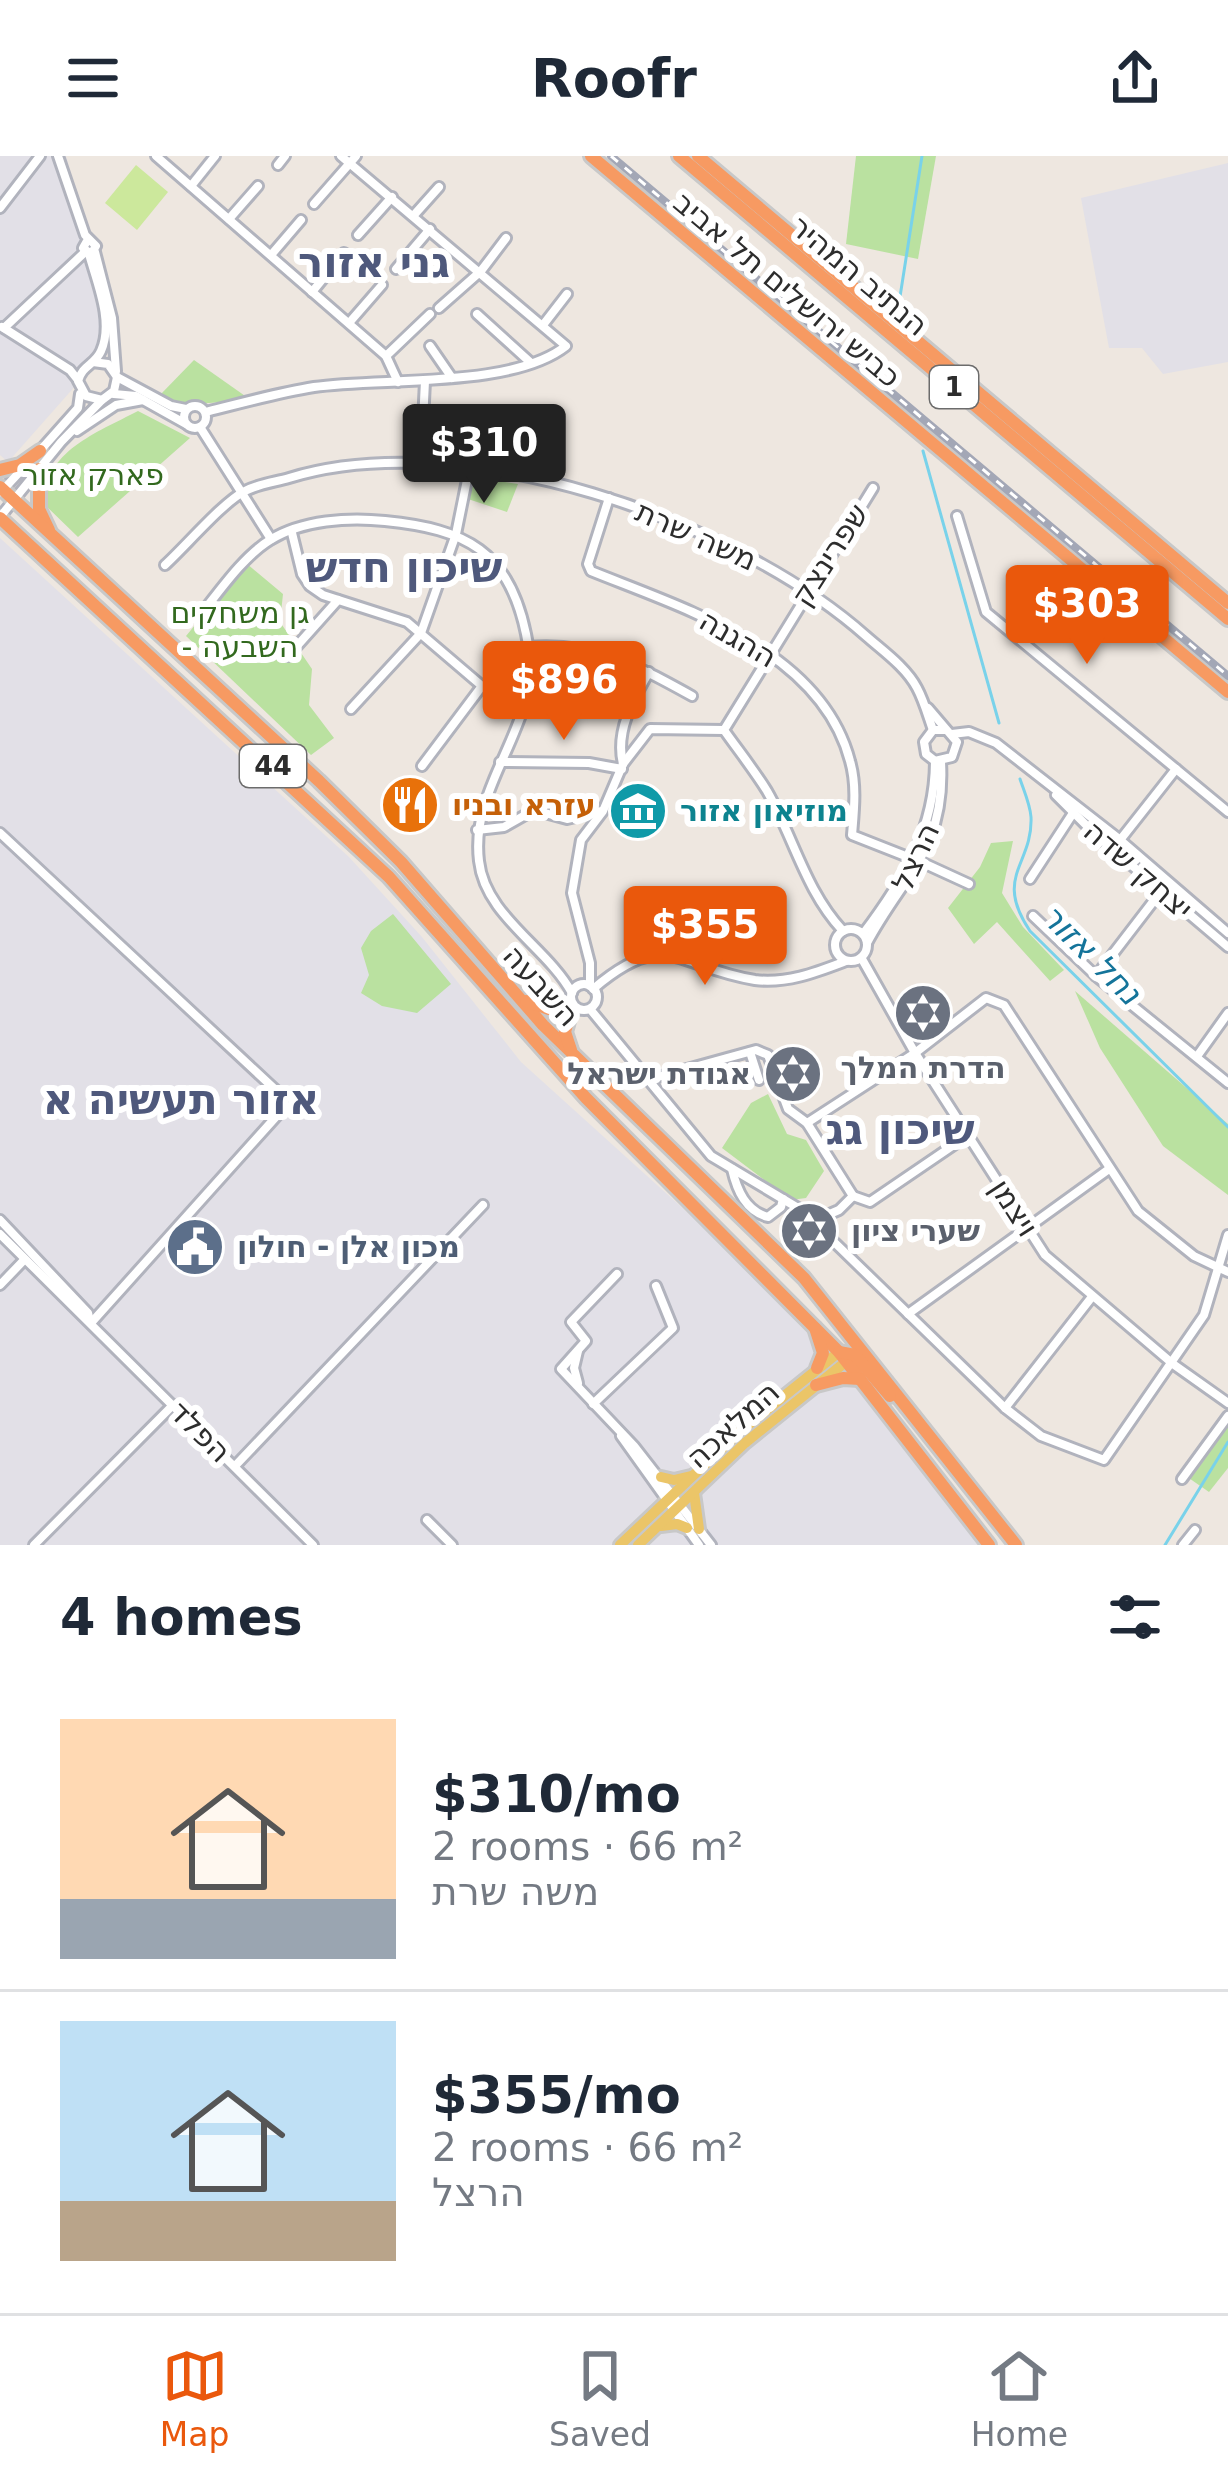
<!DOCTYPE html>
<html lang="en">
<head>
<meta charset="utf-8">
<style>
	body { margin:0; font-family:"DejaVu Sans","Noto Sans Hebrew",sans-serif; background:#f2f2f3; color:#1f2937; height:100vh; display:flex; flex-direction:column; font-size:45px; white-space:nowrap }
	* { box-sizing:border-box; margin:0 }
	p { font-size:39px; color:#747a83 }
	.icon { flex:none; width:66px; height:66px; fill:none; stroke:currentColor; stroke-width:2; stroke-linecap:round; stroke-linejoin:round }
	.map { position:relative; height:1389px; overflow:hidden }
	.side { display:flex; flex-direction:column; background:#fff; flex:1 }
	.side>* { flex:none }
	.price { position:absolute; translate:-50% -102px; padding:0 27px; border-radius:12px; background:#ea580c; color:#fff; font-size:39px; line-height:78px; filter:drop-shadow(0 3px 6px #0008) }
	.price::after { content:''; position:absolute; left:50%; top:72px; width:36px; height:27px; margin-left:-18px; background:inherit; clip-path:polygon(0 0,100% 0,50% 100%) }
	.price.current { background:#222; color:#fff }
	ul { padding:0; list-style:none }
	li { display:flex; align-items:center; gap:36px; height:300px; padding:0 60px }
	li+li { border-top:3px solid #e0e1e3 }
	li span { display:grid; place-items:center; flex:none; width:336px; height:240px; border-radius:0px; color:#555 }
	li>.icon { margin-inline-start:auto }
	span .icon { width:144px; height:144px; fill:#fffc; stroke-width:1 }
	li b { font-size:51px }
	h2 { display:flex; justify-content:space-between; align-items:center; height:144px; padding:0 60px; font-size:51px }
	header { display:flex; justify-content:space-between; align-items:center; height:156px; padding:0 60px; background:#fff; font-size:54px; font-weight:700 }
	.menu { display:flex; justify-content:space-around; align-items:center; height:168px; border-top:3px solid #e0e1e3; background:#fff; font-size:33px; color:#747a83 }
	.menu a { display:grid; justify-items:center; gap:6px }
	.menu .current { color:#ea580c }
	.map>svg:first-child { display:block }
</style>
</head>
<body>
<header><svg class="icon" aria-label="menu" viewBox="0 0 24 24"><path d="M4 6h16M4 12h16M4 18h16"/></svg>Roofr<svg class="icon" aria-label="share" viewBox="0 0 24 24"><path d="M12 15V3M7 8l5-5 5 5M5 13v7h14v-7"/></svg></header>
<div class="map">
<svg width="1228" height="1389" viewBox="0 0 1228 1389">
	<rect width="100%" height="100%" fill="#eee7e0"/>
	<g fill="#e2e0e7">
		<polygon points="0,0 66,0 115,185 8,306 0,299"/>
		<polygon points="1228,7 1228,206 1163,218 1142,192 1109,192 1081,42"/>
		<polygon points="0,382 349,701 422,781 521,906 792,1151 980,1389 0,1389"/>
	</g>
	<g fill="#bae1a0">
		<polygon points="856,0 936,0 918,103 846,88"/>
		<path d="M194,204L248,242C219,247 186,252 160,239Z"/>
		<path d="M138,255L190,282L78,381L43,347C45,295 96,277 138,255Z"/>
		<polygon points="472,321 518,328 507,356 468,343"/>
		<polygon points="246,407 283,438 280,466 312,513 309,549 334,582 311,599 186,480"/>
		<polygon points="1013,685 1002,737 1023,771 1064,814 1050,825 997,766 974,788 948,752 980,711 991,687"/>
		<polygon points="393,758 451,828 417,857 382,850 361,837 369,819 361,792 371,775"/>
		<polygon points="1075,835 1228,968 1228,1039 1163,990 1100,892"/>
		<polygon points="768,938 787,978 806,984 824,1015 806,1042 791,1044 722,992 751,947"/>
		<polygon points="1228,1265 1228,1312 1209,1336 1183,1318"/>
	</g>
	<polygon fill="#cce89c" points="136,9 168,36 137,74 105,47"/>
	<g fill="none" stroke-linecap="round" stroke-linejoin="round">
		<g stroke="#79d2ea" stroke-width="3">
			<polyline points="897,160 922,0"/>
			<polyline points="923,295 999,567"/>
			<path d="M1020,623C1024,635 1030,648 1031,661C1033,709 993,720 1030,775L1228,971"/>
			<polyline points="1165,1389 1228,1286"/>
		</g>
		<defs>
			<g id="minor">
				<polyline points="58,0 85,79 96,90 91,98 83,92 87,85"/>
				<polyline points="156,0 386,200 398,226"/>
				<polyline points="278,9 285,0"/>
				<polyline points="191,30 215,0"/>
				<polyline points="314,48 356,0"/>
				<polyline points="0,52 40,0"/>
				<polyline points="414,59 439,31"/>
				<polyline points="229,63 258,30"/>
				<polyline points="358,79 392,41"/>
				<polyline points="95,96 112,162 116,215"/>
				<path d="M89,98C97,127 114,166 101,195C95,209 82,209 78,225L86,240L102,244L114,235L117,221L108,208L93,206"/>
				<polyline points="271,99 301,64"/>
				<polyline points="396,113 430,73"/>
				<polyline points="312,136 344,97"/>
				<polyline points="439,152 481,115 506,82"/>
				<polyline points="477,158 531,207"/>
				<polyline points="349,167 382,129"/>
				<polyline points="543,169 567,138"/>
				<polyline points="2,171 70,214 78,224"/>
				<polyline points="4,172 85,96"/>
				<polyline points="430,190 452,222"/>
				<polyline points="386,200 430,158"/>
				<polyline points="117,221 171,250 186,253"/>
				<polyline points="114,238 136,240 186,268"/>
				<circle cx="195" cy="261" r="11"/>
				<path d="M206,256C241,247 277,237 314,231C382,221 511,233 566,190L341,0"/>
				<polyline points="200,271 271,383"/>
				<polyline points="77,275 116,249 143,244"/>
				<polyline points="38,297 78,252 80,238"/>
				<polyline points="421,307 425,225"/>
				<polyline points="1,336 27,308"/>
				<path d="M609,342L588,408L591,415C685,453 821,494 850,605C857,629 854,655 852,679L913,703"/>
				<polyline points="957,360 986,456 1228,656"/>
				<polyline points="0,361 61,286 101,245"/>
				<polyline points="292,377 302,418 310,430 323,439 407,466 482,530 524,551"/>
				<path d="M165,409C185,391 223,346 245,335C258,328 275,326 289,322C462,269 734,363 866,480C883,495 906,511 917,532C924,545 928,560 933,574"/>
				<path d="M202,457C221,433 244,400 270,384C302,364 349,361 385,365C466,373 509,395 526,478C531,502 532,527 524,550C508,603 472,647 479,705C485,760 547,791 572,837"/>
				<path d="M528,491C592,485 638,510 692,540"/>
				<polyline points="288,500 338,444"/>
				<polyline points="928,552 957,586 952,601 935,605 926,598 924,586 933,574 945,574"/>
				<polyline points="351,553 421,477 456,378 469,314"/>
				<polyline points="952,578 969,576 996,587 1119,683 1228,777"/>
				<polyline points="500,606 589,607 622,613"/>
				<path d="M623,608C615,575 633,544 649,516"/>
				<polyline points="422,610 482,530"/>
				<polyline points="1056,639 1096,679 1228,791"/>
				<polyline points="477,674 504,671 534,654 567,663 602,655"/>
				<polyline points="0,677 280,938 283,953 91,1167"/>
				<polyline points="1113,693 1176,613"/>
				<polyline points="921,706 969,728"/>
				<polyline points="1030,723 1075,654"/>
				<polyline points="1033,760 1096,820 1228,927"/>
				<circle cx="851" cy="789" r="16"/>
				<path d="M843,775C805,734 794,682 767,635C754,614 738,594 724,574L873,332"/>
				<path d="M863,778C903,725 935,673 935,605"/>
				<path d="M867,787C903,719 946,694 941,606"/>
				<polyline points="862,803 915,897 1045,1099 1173,1208 1228,1247"/>
				<polyline points="1096,820 1162,734"/>
				<circle cx="584" cy="841" r="13"/>
				<polyline points="590,830 590,807 572,737 581,684 603,655 623,608 650,573 724,574"/>
				<path d="M593,833C667,770 677,812 755,824C787,828 817,816 846,805"/>
				<polyline points="590,853 711,1000 803,1055 825,1060"/>
				<polyline points="750,896 759,924"/>
				<polyline points="1198,899 1228,857"/>
				<polyline points="647,924 756,894 768,899 788,953 807,967 853,1040"/>
				<polyline points="807,967 915,897 986,842 1004,849 1138,1055 1194,1100 1228,1116"/>
				<path d="M732,1013C737,1035 746,1055 768,1061L781,1051L783,1043"/>
				<polyline points="853,1040 839,1054 825,1060 832,1084 1005,1252 1041,1280 1104,1304 1204,1159 1228,1079"/>
				<polyline points="853,1040 870,1046 967,980"/>
				<polyline points="0,1064 88,1157 90,1165"/>
				<polyline points="0,1078 313,1389"/>
				<polyline points="617,1118 571,1166 586,1185 561,1213 634,1290 711,1389"/>
				<polyline points="0,1129 24,1104"/>
				<polyline points="908,1158 1109,1013"/>
				<polyline points="578,1195 574,1212 578,1227"/>
				<polyline points="593,1248 673,1172 656,1130"/>
				<polyline points="1005,1252 1091,1142"/>
				<polyline points="621,1280 699,1389"/>
				<polyline points="235,1310 483,1049"/>
				<polyline points="1182,1323 1228,1260"/>
				<polyline points="427,1364 452,1389"/>
				<polyline points="34,1389 173,1249"/>
				<polyline points="1183,1389 1195,1374"/>
			</g>
			<g id="major">
				<polyline points="661,1321 674,1324 691,1320"/>
				<polyline points="694,1337 699,1373"/>
				<polyline points="661,1370 677,1368 687,1372"/>
				<polyline points="620,1389 738,1277 839,1196"/>
				<polyline points="638,1389 745,1287 853,1200"/>
			</g>
			<g id="highway">
				<polyline points="591,0 1228,536"/>
				<polyline points="679,0 1228,463"/>
				<polyline points="698,0 1228,447"/>
				<polyline points="39,313 39,353 49,374"/>
				<polyline points="0,314 20,309 40,295"/>
				<polyline points="0,331 319,625 401,706 543,869 804,1122 1016,1389"/>
				<polyline points="0,362 389,721 586,942 839,1196 989,1389"/>
				<polyline points="526,845 549,853 565,852"/>
				<polyline points="570,858 565,876 571,894"/>
				<polyline points="815,1172 823,1197 817,1212"/>
				<polyline points="839,1196 855,1199 890,1240"/>
				<polyline points="816,1229 843,1222 860,1223"/>
			</g>
		</defs>
		<use href="#minor" stroke="#b1b3bd" stroke-width="14"/>
		<use href="#major" stroke="#c8c8c8" stroke-width="16"/>
		<use href="#highway" stroke="#c8c8c8" stroke-width="18"/>
		<use href="#minor" stroke="#fff" stroke-width="8"/>
		<use href="#major" stroke="#ebc568" stroke-width="10"/>
		<use href="#highway" stroke="#f79a62" stroke-width="12"/>
		<defs>
			<polyline id="rail" points="611,0 1228,520"/>
		</defs>
		<use href="#rail" stroke="#a3a7b6" stroke-width="8"/>
		<use href="#rail" stroke="#fff" stroke-width="3" stroke-dasharray="9" stroke-linecap="butt"/>
	</g>
	<defs>
		<symbol id="restaurant-disc" viewBox="-11 -11 22 22"><circle r="9.5" fill="#e8710a" stroke="#fff"/><path d="M-5-6h1v4h1v-4h1v4h1v-4h1v5L-1.5 .5V6h-2V.5L-5-1ZM5-6V6H3V1.5H1.5Q1.5-4 5-6Z" fill="#fff"/></symbol>
		<symbol id="museum-disc" viewBox="-11 -11 22 22"><circle r="9.5" fill="#0f9aa8" stroke="#fff"/><path d="M0-6L6-3V-2H-6V-3ZM-5-1h2V3h-2ZM-1-1h2V3h-2ZM3-1h2V3H3ZM-6 4H6V6H-6Z" fill="#fff"/></symbol>
		<symbol id="synagogue-disc" viewBox="-11 -11 22 22"><circle r="9.5" fill="#6b7280" stroke="#fff"/><path d="M0-6.5L5.6 3.2H-5.6ZM0 6.5L5.6-3.2H-5.6Z" fill="#fff"/></symbol>
		<symbol id="civic-disc" viewBox="-11 -11 22 22"><circle r="9.5" fill="#5c6f8a" stroke="#fff"/><path d="M-.6-6.5H3V-4.5H.6V-3L4-1V1h2V6H-6V1h2V-1L-.6-3ZM-1.2 2.5V6h2.4V2.5Z" fill="#fff"/></symbol>
	</defs>
	<g fill-rule="evenodd">
		<use href="#restaurant-disc" x="377" y="616" width="66" height="66"/>
		<use href="#museum-disc" x="605" y="622" width="66" height="66"/>
		<use href="#synagogue-disc" x="890" y="824" width="66" height="66"/>
		<use href="#synagogue-disc" x="760" y="885" width="66" height="66"/>
		<use href="#synagogue-disc" x="776" y="1042" width="66" height="66"/>
		<use href="#civic-disc" x="162" y="1058" width="66" height="66"/>
	</g>
	<g text-anchor="middle" stroke-width="12" stroke-linejoin="round" paint-order="stroke">
		<g fill="#fff" stroke="#6c6c6c" stroke-width="3">
			<rect x="930" y="210" width="48" height="42" rx="9"/>
			<rect x="240" y="589" width="66" height="42" rx="9"/>
		</g>
		<g font-size="27" font-weight="bold" fill="#2d2d2d">
			<text x="954" y="240">1</text>
			<text x="273" y="619">44</text>
		</g>
		<g font-size="30" fill="#2d2d2d" stroke="#fff">
			<text transform="translate(859 120) rotate(40)" y="10">הנתיב המהיר</text>
			<text transform="translate(787 134) rotate(40)" y="10">כביש ירושלים תל אביב</text>
			<text transform="translate(696 380) rotate(24)" y="10">משה שרת</text>
			<text transform="translate(830 399) rotate(-57)" y="10">שפרינצק</text>
			<text transform="translate(738 483) rotate(30)" y="10">ההגנה</text>
			<text transform="translate(916 701) rotate(-65)" y="10">הרצל</text>
			<text transform="translate(1138 714) rotate(41)" y="10">יצחק שדה</text>
			<text transform="translate(541 830) rotate(48)" y="10">השבעה</text>
			<text transform="translate(1014 1052) rotate(57)" y="10">ויצמן</text>
			<text transform="translate(733 1269) rotate(-42)" y="10">המלאכה</text>
			<text transform="translate(200 1276) rotate(45)" y="10">הפלד</text>
		</g>
		<g font-size="30" fill="#32691e" stroke="#fff">
			<text x="93" y="329">פארק אזור</text>
			<text x="240" y="467">גן משחקים<tspan x="240" dy="34">- השבעה</tspan></text>
		</g>
		<g font-size="30" font-weight="bold" fill="#c56008" stroke="#fff" text-anchor="start">
			<text x="452" y="659">עזרא ובניו</text>
		</g>
		<g font-size="30" font-weight="bold" fill="#0d838f" stroke="#fff" text-anchor="start">
			<text x="680" y="665">מוזיאון אזור</text>
		</g>
		<g font-size="30" font-weight="bold" fill="#5b616d" stroke="#fff">
			<text x="923" y="922">הדרת המלך</text>
			<text x="751" y="928" text-anchor="end">אגודת ישראל</text>
			<text x="851" y="1085" text-anchor="start">שערי ציון</text>
		</g>
		<g font-size="30" font-weight="bold" fill="#4e5e75" stroke="#fff" text-anchor="start">
			<text x="237" y="1101">מכון אלן - חולון</text>
		</g>
		<g font-size="33" font-style="italic" fill="#14749a" stroke="#fff">
			<text transform="translate(1092 798) rotate(45)" y="12">נחל אזור</text>
		</g>
		<g font-size="42" font-weight="bold" fill="#4f597c" stroke="#fff">
			<text x="374" y="121">גני אזור</text>
			<text x="404" y="426">שיכון חדש</text>
			<text x="181" y="958">אזור תעשיה א</text>
			<text x="900" y="988">שיכון גג</text>
		</g>
	</g>
</svg>
<b class="price current" style="left:484px;top:350px">$310</b>
<b class="price" style="left:1087px;top:511px">$303</b>
<b class="price" style="left:564px;top:587px">$896</b>
<b class="price" style="left:705px;top:832px">$355</b>
</div>
<section class="side">
<h2>4 homes<svg class="icon" aria-label="filters" viewBox="0 0 24 24"><path d="M4 7h16M4 17h16"/><circle cx="9" cy="7" r="2"/><circle cx="15" cy="17" r="2"/></svg></h2>
<ul>
<li><span style="background:linear-gradient(#ffd9b3 75%,#9aa5b1 0)"><svg class="icon" aria-label="home" viewBox="0 0 24 24"><path d="M3 11l9-7 9 7M6 9v11h12V9"/></svg></span><div><b>$310/mo</b><p>2 rooms · 66 m²</p><p>משה שרת</p></div></li>
<li><span style="background:linear-gradient(#bfe0f5 75%,#b9a48a 0)"><svg class="icon" aria-label="home" viewBox="0 0 24 24"><path d="M3 11l9-7 9 7M6 9v11h12V9"/></svg></span><div><b>$355/mo</b><p>2 rooms · 66 m²</p><p>הרצל</p></div></li>
</ul>
</section>
<nav class="menu">
<a class="current"><svg class="icon" aria-label="map" viewBox="0 0 24 24"><path d="M3 6l6-2 6 2 6-2v14l-6 2-6-2-6 2zM9 4v14M15 6v14"/></svg>Map</a>
<a><svg class="icon" aria-label="saved" viewBox="0 0 24 24"><path d="M7 4h10v16l-5-4-5 4z"/></svg>Saved</a>
<a><svg class="icon" aria-label="home" viewBox="0 0 24 24"><path d="M3 11l9-7 9 7M6 9v11h12V9"/></svg>Home</a>
</nav>
</body>
</html>
